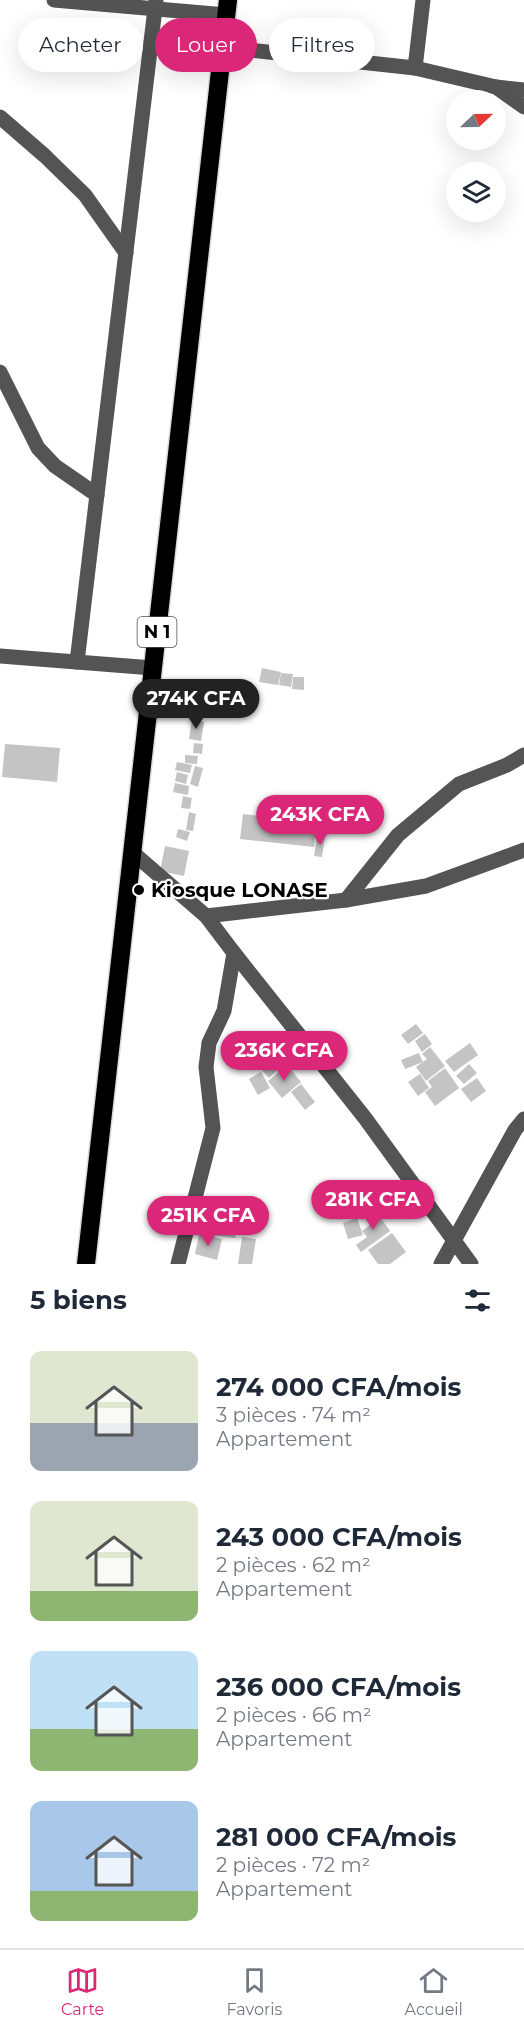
<!DOCTYPE html>
<html lang="fr">
<head>
<meta charset="utf-8">
<style>
	body { margin:0; font-family:Montserrat,sans-serif; background:#f6f6f7; color:#1f2937; height:100vh; display:flex; flex-direction:column; font-size:22px; white-space:nowrap }
	* { box-sizing:border-box; margin:0 }
	p { font-size:20px; color:#747a83 }
	.icon { flex:none; width:33px; height:33px; fill:none; stroke:currentColor; stroke-width:2; stroke-linecap:round; stroke-linejoin:round }
	.map { position:relative; height:1264px; overflow:hidden }
	.panel { display:flex; flex-direction:column; background:#fff; flex:1 }
	.panel>* { flex:none }
	.guide { position:absolute; left:18px; top:18px; width:489px; height:54px; display:flex; gap:12px }
	.needle { width:39px; rotate:68deg }
	.fabs { position:absolute; left:446px; top:90px; display:grid; gap:12px }
	.fabs a { display:grid; place-items:center; width:60px; height:60px; border-radius:50%; background:#fff; box-shadow:0 6px 24px #0002; font-size:30px }
	.price { position:absolute; translate:-50% -51px; padding:0 14px; border-radius:21px; background:#db2777; color:#fff; font-size:20px; line-height:39px; filter:drop-shadow(0 2px 3px #0008) }
	.price::after { content:''; position:absolute; left:50%; top:36px; width:18px; height:14px; margin-left:-9px; background:inherit; clip-path:polygon(0 0,100% 0,50% 100%) }
	.price.active { background:#222; color:#fff }
	ul { padding:0; list-style:none }
	li { display:flex; align-items:center; gap:18px; height:150px; padding:0 30px }
	li span { display:grid; place-items:center; flex:none; width:168px; height:120px; border-radius:12px; color:#555 }
	li>.icon { margin-inline-start:auto }
	span .icon { width:72px; height:72px; fill:#fffc; stroke-width:1 }
	li b { font-size:26px }
	h2 { display:flex; justify-content:space-between; align-items:center; height:72px; padding:0 30px; font-size:26px }
	.pill { padding:0 21px; border-radius:27px; background:#fff; box-shadow:0 6px 24px #0002; font-size:21px; line-height:54px }
	.pill.active { background:#db2777; color:#fff }
	.menu { display:flex; justify-content:space-around; align-items:center; height:84px; border-top:2px solid #e0e1e3; background:#fff; font-size:16px; color:#747a83 }
	.menu a { display:grid; justify-items:center; gap:3px }
	.menu .active { color:#db2777 }
	.map>svg:first-child { display:block }
</style>
</head>
<body>
<div class="map">
<svg width="524" height="1264" viewBox="0 0 524 1264">
	<rect width="100%" height="100%" fill="#fff"/>
	<g fill="#c4c4c4">
		<polygon points="262,668 281,672 278,685 259,682"/>
		<polygon points="281,673 293,674 291,687 279,685"/>
		<polygon points="293,677 304,677 304,690 292,689"/>
		<polygon points="192,719 204,722 201,741 189,739"/>
		<polygon points="194,743 203,744 202,754 193,753"/>
		<polygon points="5,744 60,748 57,782 2,777"/>
		<polygon points="185,755 198,756 197,764 185,763"/>
		<polygon points="177,762 192,765 190,773 175,770"/>
		<polygon points="195,766 203,768 198,787 190,784"/>
		<polygon points="177,772 188,775 186,784 175,781"/>
		<polygon points="175,783 189,786 188,795 173,792"/>
		<polygon points="183,796 192,798 190,809 181,808"/>
		<polygon points="189,812 196,814 193,831 186,830"/>
		<polygon points="243,814 316,823 314,847 240,839"/>
		<polygon points="178,829 190,832 187,841 176,837"/>
		<polygon points="317,835 325,836 322,857 314,856"/>
		<polygon points="165,846 189,851 184,876 160,871"/>
		<polygon points="416,1024 423,1033 408,1044 401,1035"/>
		<polygon points="425,1034 432,1044 422,1052 415,1041"/>
		<polygon points="470,1043 478,1055 454,1072 445,1061"/>
		<polygon points="270,1044 286,1061 269,1078 253,1060"/>
		<polygon points="430,1047 445,1066 426,1081 416,1067 427,1059 422,1054"/>
		<polygon points="419,1053 423,1062 405,1069 401,1060"/>
		<polygon points="469,1064 477,1073 464,1084 456,1076"/>
		<polygon points="287,1065 301,1082 282,1098 268,1081"/>
		<polygon points="445,1068 459,1088 435,1106 425,1092 432,1087 428,1081"/>
		<polygon points="261,1072 270,1088 258,1095 249,1079"/>
		<polygon points="420,1074 429,1088 418,1096 408,1082"/>
		<polygon points="477,1078 486,1091 471,1102 461,1089"/>
		<polygon points="301,1084 315,1102 305,1110 291,1092"/>
		<polygon points="225,1199 237,1200 234,1222 223,1221"/>
		<polygon points="201,1208 213,1209 212,1218 221,1220 220,1227 237,1229 235,1238 198,1233"/>
		<polygon points="375,1210 390,1231 361,1252 356,1245 367,1237 362,1231 370,1225 365,1218"/>
		<polygon points="357,1218 363,1235 348,1239 343,1223"/>
		<polygon points="392,1233 406,1252 390,1264 378,1264 368,1250"/>
		<polygon points="199,1234 222,1239 217,1260 195,1254"/>
		<polygon points="242,1237 256,1239 252,1264 238,1264"/>
	</g>
	<g fill="none" stroke-linecap="round" stroke-linejoin="round">
		<defs>
			<polyline id="highway" points="86,1264 228,0"/>
		</defs>
		<use href="#highway" stroke="#dbdbdb" stroke-width="21"/>
		<g stroke="#545454" stroke-width="15">
			<polyline points="54,0 226,15"/>
			<polyline points="222,47 415,68 496,87 524,90"/>
			<polyline points="415,68 423,0"/>
			<polyline points="496,87 524,107"/>
			<polyline points="0,117 45,156 85,195 126,253"/>
			<polyline points="0,372 38,448 55,466 97,495"/>
			<polyline points="0,656 153,668"/>
			<polyline points="77,662 156,0"/>
			<polyline points="132,852 206,916 234,953 365,1118 471,1264"/>
			<polyline points="346,900 398,835 459,784 507,765 524,755"/>
			<polyline points="206,916 346,900 426,886 524,850"/>
			<polyline points="178,1264 213,1128 206,1067 209,1043 224,1011 234,953"/>
			<polyline points="441,1264 515,1130 524,1119"/>
		</g>
		<use href="#highway" stroke="#000" stroke-width="18"/>
	</g>
	<circle fill="#000" stroke="#fff" stroke-width="2" cx="139" cy="890" r="6"/>
	<g text-anchor="middle" stroke-width="4.5" stroke-linejoin="round" paint-order="stroke">
		<rect fill="#fff" stroke="#4c4c4c" stroke-width="1.5" x="137.5" y="617" width="39" height="30" rx="4.5"/>
		<g font-size="18" font-weight="bold" fill="#000">
			<text x="157" y="638">N 1</text>
		</g>
		<g font-size="20" font-weight="bold" fill="#000" stroke="#fff" text-anchor="start">
			<text x="151" y="897">Kiosque LONASE</text>
		</g>
	</g>
</svg>
<div class="fabs">
<a><svg class="needle" viewBox="-14 -14 28 28"><path d="M0-13l5 13h-10z" fill="#e53935"/><path d="M0 13l5-13h-10z" fill="#747a83"/></svg></a>
<a><svg class="icon" aria-label="layers" viewBox="0 0 24 24"><path d="M12 4l9 5-9 5-9-5zM3 14l9 5 9-5"/></svg></a>
</div>
<b class="price active" style="left:196px;top:730px">274K CFA</b>
<b class="price" style="left:320px;top:846px">243K CFA</b>
<b class="price" style="left:284px;top:1082px">236K CFA</b>
<b class="price" style="left:373px;top:1231px">281K CFA</b>
<b class="price" style="left:208px;top:1247px">251K CFA</b>
<div class="guide">
<a class="pill">Acheter</a>
<a class="pill active">Louer</a>
<a class="pill">Filtres</a>
</div>
</div>
<section class="panel">
<h2>5 biens<svg class="icon" aria-label="filters" viewBox="0 0 24 24"><path d="M4 7h16M4 17h16"/><circle cx="9" cy="7" r="2"/><circle cx="15" cy="17" r="2"/></svg></h2>
<ul>
<li><span style="background:linear-gradient(#dfe7d0 60%,#9aa5b1 0)"><svg class="icon" aria-label="home" viewBox="0 0 24 24"><path d="M3 11l9-7 9 7M6 9v11h12V9"/></svg></span><div><b>274 000 CFA/mois</b><p>3 pièces · 74 m²</p><p>Appartement</p></div></li>
<li><span style="background:linear-gradient(#dfe7d0 75%,#8fb573 0)"><svg class="icon" aria-label="home" viewBox="0 0 24 24"><path d="M3 11l9-7 9 7M6 9v11h12V9"/></svg></span><div><b>243 000 CFA/mois</b><p>2 pièces · 62 m²</p><p>Appartement</p></div></li>
<li><span style="background:linear-gradient(#bfe0f5 65%,#8fb573 0)"><svg class="icon" aria-label="home" viewBox="0 0 24 24"><path d="M3 11l9-7 9 7M6 9v11h12V9"/></svg></span><div><b>236 000 CFA/mois</b><p>2 pièces · 66 m²</p><p>Appartement</p></div></li>
<li><span style="background:linear-gradient(#a9c7e8 75%,#8fb573 0)"><svg class="icon" aria-label="home" viewBox="0 0 24 24"><path d="M3 11l9-7 9 7M6 9v11h12V9"/></svg></span><div><b>281 000 CFA/mois</b><p>2 pièces · 72 m²</p><p>Appartement</p></div></li>
</ul>
</section>
<nav class="menu">
<a class="active"><svg class="icon" aria-label="map" viewBox="0 0 24 24"><path d="M3 6l6-2 6 2 6-2v14l-6 2-6-2-6 2zM9 4v14M15 6v14"/></svg>Carte</a>
<a><svg class="icon" aria-label="saved" viewBox="0 0 24 24"><path d="M7 4h10v16l-5-4-5 4z"/></svg>Favoris</a>
<a><svg class="icon" aria-label="home" viewBox="0 0 24 24"><path d="M3 11l9-7 9 7M6 9v11h12V9"/></svg>Accueil</a>
</nav>
</body>
</html>
